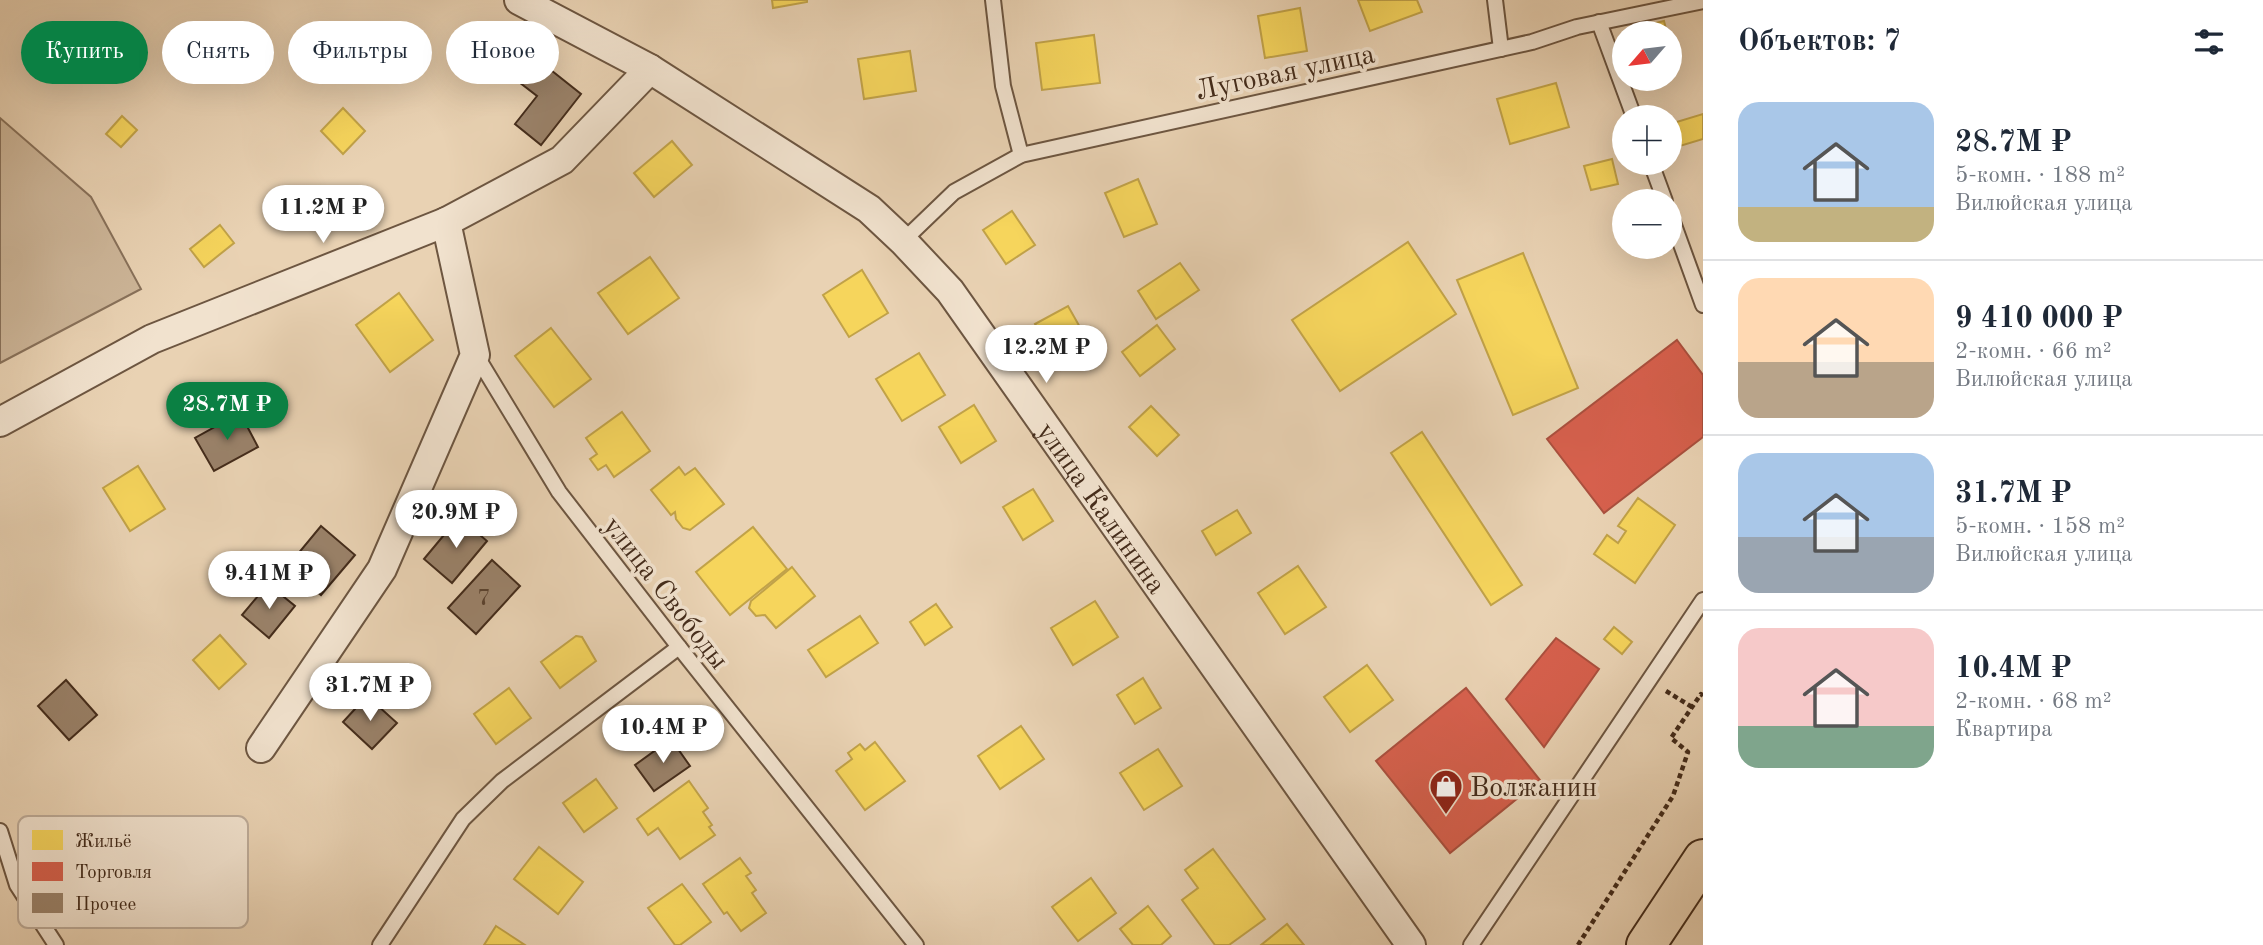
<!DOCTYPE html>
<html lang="ru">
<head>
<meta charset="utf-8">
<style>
	body { margin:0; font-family:"Old Standard TT",serif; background:#f6f6f7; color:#1f2937; height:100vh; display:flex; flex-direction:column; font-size:26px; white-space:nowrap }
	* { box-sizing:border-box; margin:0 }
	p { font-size:23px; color:#747a83 }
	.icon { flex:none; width:38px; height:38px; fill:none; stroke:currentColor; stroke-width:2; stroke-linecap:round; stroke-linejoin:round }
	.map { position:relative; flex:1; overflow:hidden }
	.sheet { display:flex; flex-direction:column; background:#fff; width:560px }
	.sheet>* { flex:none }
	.hud { position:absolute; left:21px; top:21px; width:665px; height:63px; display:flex; gap:14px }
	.needle { width:46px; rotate:242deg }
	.buttons { position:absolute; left:1612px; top:21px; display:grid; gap:14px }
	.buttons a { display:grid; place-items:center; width:70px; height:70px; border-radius:50%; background:#fff; box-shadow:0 7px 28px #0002; font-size:35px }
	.price { position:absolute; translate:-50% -60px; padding:0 16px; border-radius:24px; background:#fff; color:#222; font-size:23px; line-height:46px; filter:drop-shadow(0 2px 4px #0008) }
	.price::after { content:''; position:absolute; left:50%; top:42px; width:21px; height:16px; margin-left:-10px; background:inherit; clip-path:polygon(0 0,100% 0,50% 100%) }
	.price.on { background:#0b8043; color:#fff }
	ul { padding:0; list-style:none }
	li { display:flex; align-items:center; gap:21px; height:175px; padding:0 35px }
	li+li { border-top:2px solid #e0e1e3 }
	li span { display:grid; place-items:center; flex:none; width:196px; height:140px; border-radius:21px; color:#555 }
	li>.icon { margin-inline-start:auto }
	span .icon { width:84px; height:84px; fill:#fffc; stroke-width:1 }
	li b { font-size:30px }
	h2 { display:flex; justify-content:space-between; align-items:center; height:84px; padding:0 35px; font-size:30px }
	.chip { padding:0 24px; border-radius:32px; background:#fff; box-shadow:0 7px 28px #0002; font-size:24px; line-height:63px }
	.chip.on { background:#0b8043; color:#fff }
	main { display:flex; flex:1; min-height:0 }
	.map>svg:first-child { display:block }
</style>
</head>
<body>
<main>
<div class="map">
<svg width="1703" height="945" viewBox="0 0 1703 945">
	<rect width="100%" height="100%" fill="#e9d2b3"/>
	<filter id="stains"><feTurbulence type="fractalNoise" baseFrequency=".00286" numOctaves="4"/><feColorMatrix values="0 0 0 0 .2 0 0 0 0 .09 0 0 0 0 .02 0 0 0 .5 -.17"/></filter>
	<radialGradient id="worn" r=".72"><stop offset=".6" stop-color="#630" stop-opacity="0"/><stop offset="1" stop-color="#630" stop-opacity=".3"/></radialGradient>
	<polygon fill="#cdb699" stroke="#88715a" stroke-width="2" points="0,118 91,197 141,289 0,363"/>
	<g fill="#f6d55c" stroke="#c1a248" stroke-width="2">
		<polygon points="772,0 807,0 807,2 773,8"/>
		<polygon points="1358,0 1417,0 1422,12 1370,31"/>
		<polygon points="1300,8 1307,51 1265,58 1258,16"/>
		<polygon points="1664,21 1667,33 1632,33 1631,29"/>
		<polygon points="1094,35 1100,83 1042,90 1036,43"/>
		<polygon points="910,51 916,91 864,99 858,59"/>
		<polygon points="1556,83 1569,127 1510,144 1497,99"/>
		<polygon points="343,108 365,131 343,154 321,131"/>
		<polygon points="1703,114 1703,139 1670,149 1670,124"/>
		<polygon points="122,116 137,130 121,147 106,134"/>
		<polygon points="672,141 692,165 654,197 634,173"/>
		<polygon points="1612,159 1618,184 1591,190 1584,166"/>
		<polygon points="1138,179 1157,224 1124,237 1105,193"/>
		<polygon points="1012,211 1035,245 1006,264 983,230"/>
		<polygon points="220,225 234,243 204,267 190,249"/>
		<polygon points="1408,242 1456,314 1340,391 1292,320"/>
		<polygon points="1523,253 1578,388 1513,415 1457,280"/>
		<polygon points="650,257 679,298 628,334 598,293"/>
		<polygon points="1180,263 1199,290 1156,319 1138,291"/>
		<polygon points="862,270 888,313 849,337 823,295"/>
		<polygon points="399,293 433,340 390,372 356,325"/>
		<polygon points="1068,306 1094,352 1061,370 1035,324"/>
		<polygon points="1157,325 1175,349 1140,376 1122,352"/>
		<polygon points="551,328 591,379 554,407 515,356"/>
		<polygon points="919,353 945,395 902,421 876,379"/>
		<polygon points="974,405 996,441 961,463 939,427"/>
		<polygon points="1151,406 1179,435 1157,456 1129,427"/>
		<polygon points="622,412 650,451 614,477 606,465 598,470 590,459 597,454 586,438"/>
		<polygon points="1422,432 1522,585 1491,605 1391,453"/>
		<polygon points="138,466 165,509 130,531 103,488"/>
		<polygon points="679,467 685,475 695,468 724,504 690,530 683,528 676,519 675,512 671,515 651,490"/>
		<polygon points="1033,489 1053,521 1023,540 1003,507"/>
		<polygon points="1638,498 1675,525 1635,583 1594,554 1607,535 1618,543 1626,531 1618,526"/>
		<polygon points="1237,510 1251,533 1216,555 1202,531"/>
		<polygon points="753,527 787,569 730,615 696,572"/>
		<polygon points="1298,566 1326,607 1285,634 1258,593"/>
		<polygon points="792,567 815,596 776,628 765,615 756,616 749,608 751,601"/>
		<polygon points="1095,601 1118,637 1073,665 1051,628"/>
		<polygon points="936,604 952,627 925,645 910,622"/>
		<polygon points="860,616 878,643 826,677 808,650"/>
		<polygon points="1614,627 1632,642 1622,654 1604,639"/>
		<polygon points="220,635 246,664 219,689 193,660"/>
		<polygon points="576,636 582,637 596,661 560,688 541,662"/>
		<polygon points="1367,665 1393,700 1350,732 1324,697"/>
		<polygon points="1143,678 1161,708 1135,724 1117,695"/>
		<polygon points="509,688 531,718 496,744 474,714"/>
		<polygon points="1021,726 1044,759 1000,789 978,756"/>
		<polygon points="875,742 905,781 865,810 836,771 852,759 848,753 860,744 865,750"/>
		<polygon points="1158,749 1182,786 1144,810 1120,773"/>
		<polygon points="596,779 617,808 584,832 563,803"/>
		<polygon points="689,781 708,808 703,812 712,825 709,827 715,835 680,859 658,828 648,835 637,819"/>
		<polygon points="539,847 583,882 558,914 514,879"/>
		<polygon points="1213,849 1265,919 1229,945 1215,945 1182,900 1198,888 1185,870"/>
		<polygon points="740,858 751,873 746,876 756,890 752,893 766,913 741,931 727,912 724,914 703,884"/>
		<polygon points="1091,878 1116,913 1078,941 1052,907"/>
		<polygon points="682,884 711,922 680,945 675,945 648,908"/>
		<polygon points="1148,906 1171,936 1161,945 1133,945 1120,929"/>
		<polygon points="1287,924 1304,945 1261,945"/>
		<polygon points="496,926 525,945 484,945"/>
	</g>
	<g fill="#d6604d" stroke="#aa503e" stroke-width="2">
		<polygon points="1677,340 1703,375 1703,437 1604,513 1547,439"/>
		<polygon points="1556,638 1599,669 1544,747 1506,699"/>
		<polygon points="1466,688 1540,780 1450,853 1376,761"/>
	</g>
	<g fill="#9a826a" stroke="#442c1b" stroke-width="2">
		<polygon points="537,59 581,94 541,145 515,124 537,96 519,82"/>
		<polygon points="240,413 258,447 214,471 195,438"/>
		<polygon points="459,517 487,541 452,583 424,559"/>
		<polygon points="321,526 355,555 321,595 287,567"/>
		<polygon points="492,560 520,586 476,634 448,608"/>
		<polygon points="268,584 295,606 269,638 242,615"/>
		<polygon points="66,680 97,715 69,740 38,706"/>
		<polygon points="367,696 397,723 372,749 343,722"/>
		<polygon points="671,739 690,766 654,791 635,765"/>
	</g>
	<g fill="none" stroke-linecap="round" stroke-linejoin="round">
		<defs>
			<g id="lane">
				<polyline points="993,0 1003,86 1021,155"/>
				<polyline points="1495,0 1501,49"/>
				<polyline points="1599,22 1634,117"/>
				<polyline points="1651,163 1665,201"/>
				<polyline points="1670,214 1703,305"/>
				<polyline points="903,241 954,192 1021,155 1532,42 1577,27 1703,1"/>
				<polyline points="476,355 559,492 679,647 916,945"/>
				<polyline points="0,831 17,885 56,945"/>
				<polyline points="380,945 463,819 502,781 679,647"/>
				<polyline points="1471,945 1703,600"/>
			</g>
			<g id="street">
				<path id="s1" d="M519,0L650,69L869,209L903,241L950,291L1411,945"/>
				<polyline points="0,422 152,339 446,222 562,160 650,69"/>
				<polyline points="261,748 382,569 475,355 446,222"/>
			</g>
			<polyline id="highway" points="1646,945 1703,859"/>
		</defs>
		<use href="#lane" stroke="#6d5641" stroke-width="18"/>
		<use href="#street" stroke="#6d5641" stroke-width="32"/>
		<use href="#highway" stroke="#442c1b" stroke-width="42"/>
		<g stroke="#442c1b" stroke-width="4.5" stroke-dasharray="5 3.5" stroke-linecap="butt">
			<polyline points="1666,691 1692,707"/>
			<polyline points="1578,945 1673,796 1688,752 1671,738 1701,694 1703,696"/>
		</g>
		<use href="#lane" stroke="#f1e2ce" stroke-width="14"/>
		<use href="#street" stroke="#f1e2ce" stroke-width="28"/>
		<use href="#highway" stroke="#e9d2b3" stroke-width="38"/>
	</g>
	<defs>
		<symbol id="shop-pin" viewBox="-11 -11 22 30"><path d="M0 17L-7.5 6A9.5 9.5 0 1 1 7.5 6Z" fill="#8f2418" stroke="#f1e2ce"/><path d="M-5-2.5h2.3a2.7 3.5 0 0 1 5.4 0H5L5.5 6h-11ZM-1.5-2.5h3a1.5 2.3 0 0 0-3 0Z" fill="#fff"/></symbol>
	</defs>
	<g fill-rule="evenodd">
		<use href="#shop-pin" x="1427" y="767" width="38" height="52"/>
	</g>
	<g text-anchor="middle" stroke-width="7" stroke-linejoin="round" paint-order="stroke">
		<g font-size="24" fill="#5a422f">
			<text x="484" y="605">7</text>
		</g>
		<g font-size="28" fill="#442c1b" stroke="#f1e2ce">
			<text transform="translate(1285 71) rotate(-12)" y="10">Луговая улица</text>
			<text dy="10" stroke="none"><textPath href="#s1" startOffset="788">улица Калинина</textPath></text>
			<text transform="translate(667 592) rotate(52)" y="10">улица Свободы</text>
		</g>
		<g font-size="28" fill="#442c1b" stroke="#f1e2ce" text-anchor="start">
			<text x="1470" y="796">Волжанин</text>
		</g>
	</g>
	<rect x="18" y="816" width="230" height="112" rx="10" fill="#f1e2ce" stroke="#bdab98" stroke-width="2"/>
	<rect x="32" y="830" width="31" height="20" fill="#f6d55c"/>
	<rect x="32" y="862" width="31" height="19" fill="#d6604d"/>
	<rect x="32" y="893" width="31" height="20" fill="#9a826a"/>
	<g font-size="19" fill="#442c1b">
		<text x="75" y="847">Жильё</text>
		<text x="75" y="878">Торговля</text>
		<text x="75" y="910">Прочее</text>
	</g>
	<rect width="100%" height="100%" filter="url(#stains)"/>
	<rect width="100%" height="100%" fill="url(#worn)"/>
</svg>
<div class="buttons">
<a><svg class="needle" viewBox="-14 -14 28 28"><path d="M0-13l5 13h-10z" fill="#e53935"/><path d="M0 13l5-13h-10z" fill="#747a83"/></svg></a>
<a>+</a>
<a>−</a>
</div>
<b class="price" style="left:323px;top:245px">11.2M ₽</b>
<b class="price" style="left:1046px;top:385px">12.2M ₽</b>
<b class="price on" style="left:227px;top:442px">28.7M ₽</b>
<b class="price" style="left:456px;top:550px">20.9M ₽</b>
<b class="price" style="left:269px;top:611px">9.41M ₽</b>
<b class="price" style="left:370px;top:723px">31.7M ₽</b>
<b class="price" style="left:663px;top:765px">10.4M ₽</b>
<div class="hud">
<a class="chip on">Купить</a>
<a class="chip">Снять</a>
<a class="chip">Фильтры</a>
<a class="chip">Новое</a>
</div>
</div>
<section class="sheet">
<h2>Объектов: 7<svg class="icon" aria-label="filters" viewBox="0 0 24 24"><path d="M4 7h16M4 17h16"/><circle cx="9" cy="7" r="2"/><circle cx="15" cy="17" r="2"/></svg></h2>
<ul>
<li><span style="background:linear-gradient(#a9c7e8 75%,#c2b280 0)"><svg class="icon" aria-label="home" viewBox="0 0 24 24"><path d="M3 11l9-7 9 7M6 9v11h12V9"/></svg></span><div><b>28.7M ₽</b><p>5-комн. · 188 m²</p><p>Вилюйская улица</p></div></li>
<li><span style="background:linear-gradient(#ffd9b3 60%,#b9a48a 0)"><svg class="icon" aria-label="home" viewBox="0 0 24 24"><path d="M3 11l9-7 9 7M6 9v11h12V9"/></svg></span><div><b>9 410 000 ₽</b><p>2-комн. · 66 m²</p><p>Вилюйская улица</p></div></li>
<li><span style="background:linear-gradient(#a9c7e8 60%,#9aa5b1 0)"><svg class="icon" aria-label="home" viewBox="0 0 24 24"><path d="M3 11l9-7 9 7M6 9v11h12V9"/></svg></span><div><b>31.7M ₽</b><p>5-комн. · 158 m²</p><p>Вилюйская улица</p></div></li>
<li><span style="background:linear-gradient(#f6c9c9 70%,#7fa58c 0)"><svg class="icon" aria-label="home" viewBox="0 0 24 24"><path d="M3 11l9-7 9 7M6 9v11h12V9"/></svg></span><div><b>10.4M ₽</b><p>2-комн. · 68 m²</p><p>Квартира</p></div></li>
</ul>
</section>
</main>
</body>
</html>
